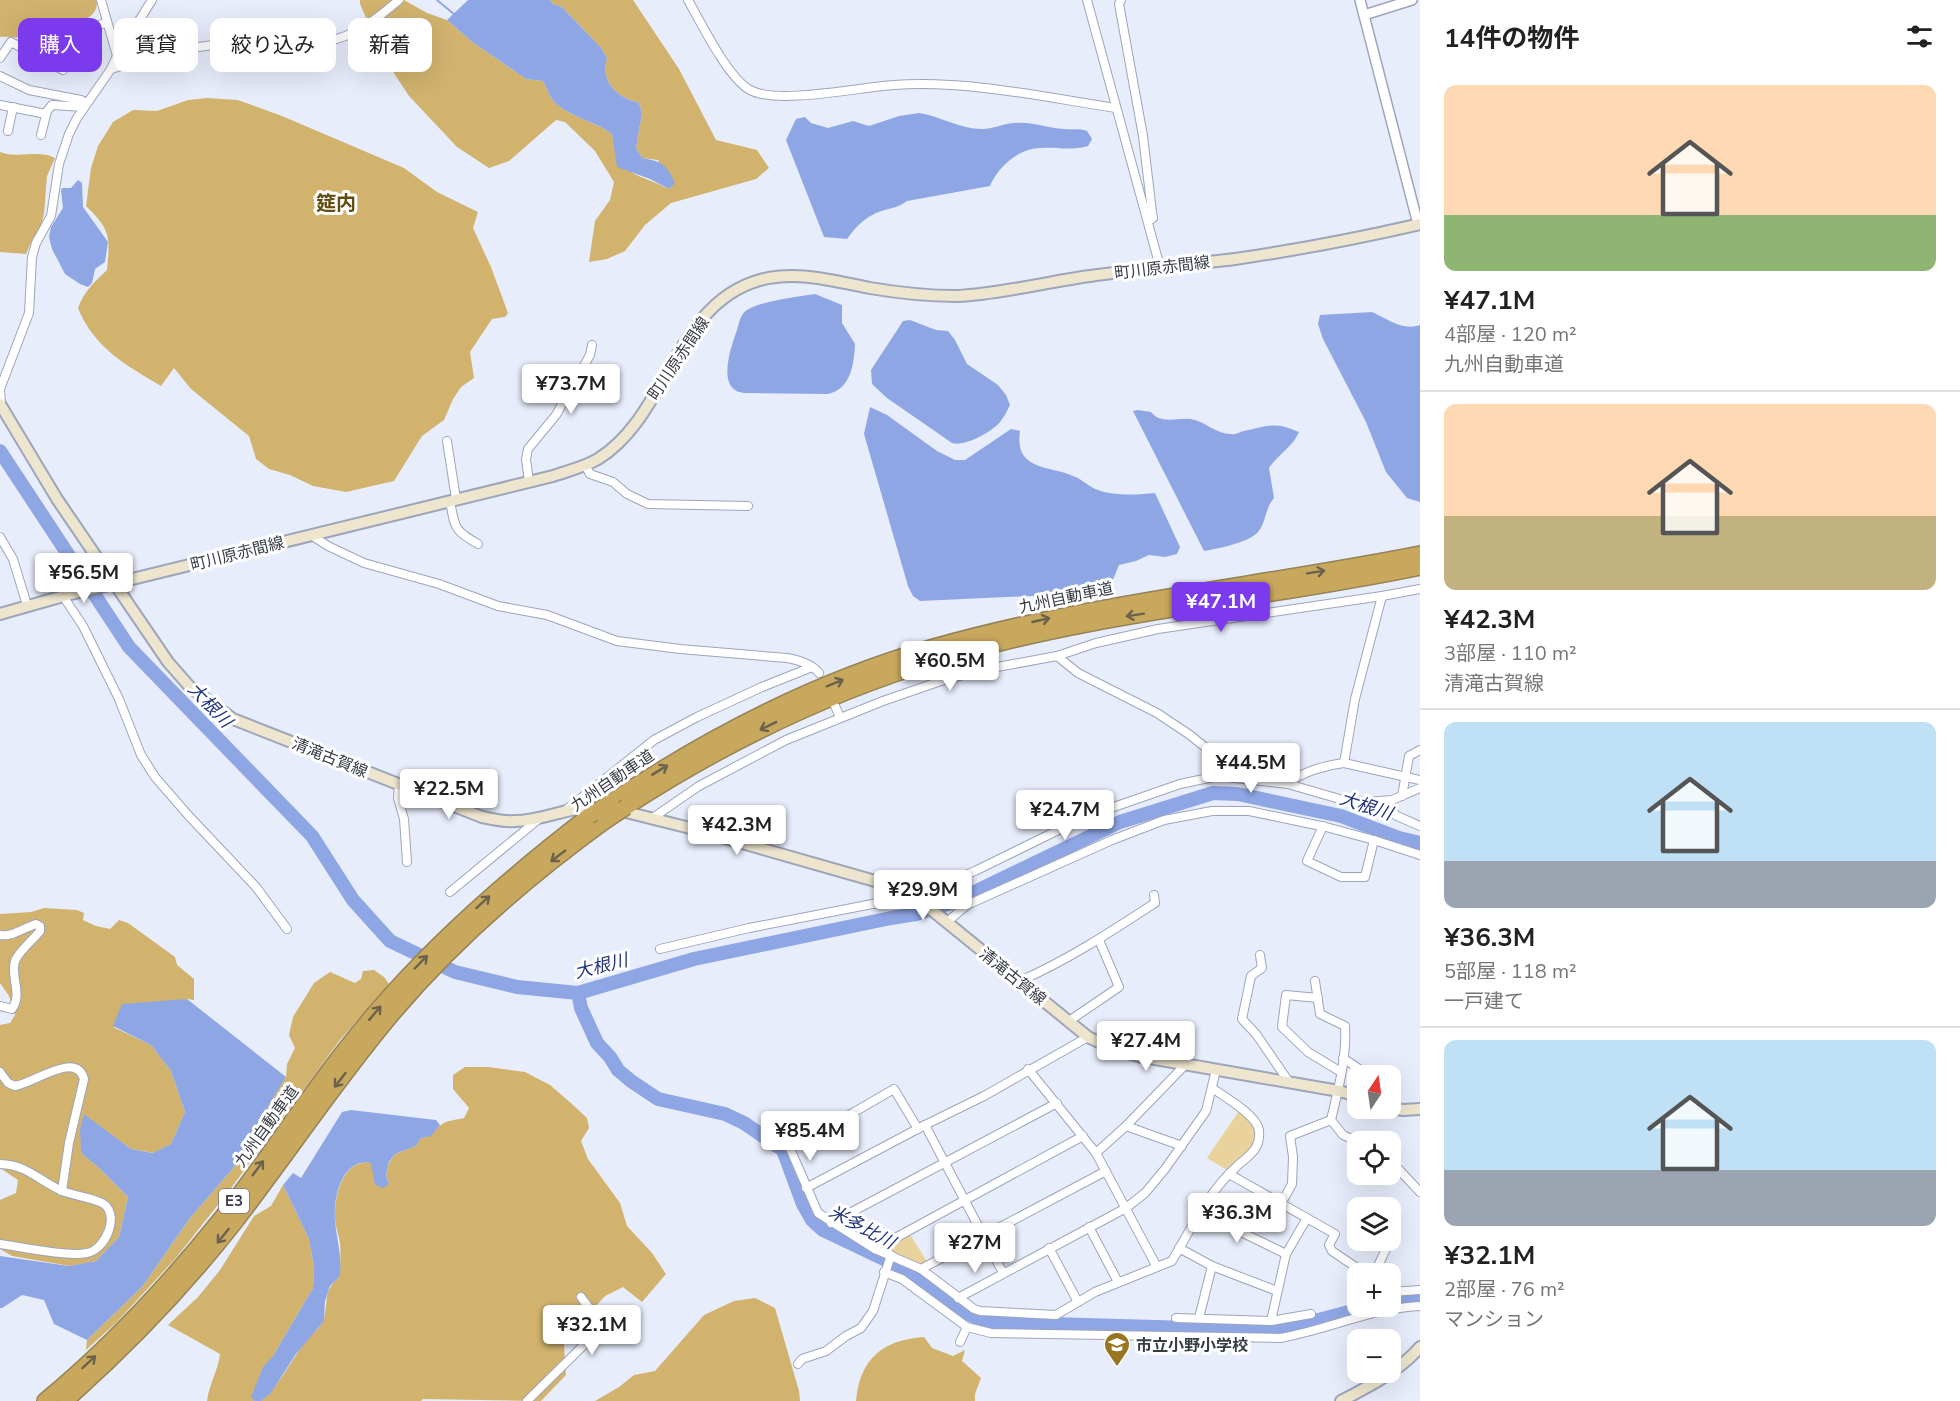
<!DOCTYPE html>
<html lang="ja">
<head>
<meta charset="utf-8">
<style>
	body { margin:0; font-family:"Nunito Sans","Noto Sans JP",sans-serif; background:#f2f2f2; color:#222; height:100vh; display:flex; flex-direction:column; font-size:22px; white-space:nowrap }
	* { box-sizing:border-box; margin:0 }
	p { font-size:20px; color:#767676 }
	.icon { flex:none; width:33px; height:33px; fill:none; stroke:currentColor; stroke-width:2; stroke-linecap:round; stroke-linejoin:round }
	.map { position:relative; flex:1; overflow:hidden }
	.panel { display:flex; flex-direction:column; background:#fff; width:540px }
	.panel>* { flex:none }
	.top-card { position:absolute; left:18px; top:18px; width:570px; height:54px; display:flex; gap:12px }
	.needle { width:39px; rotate:13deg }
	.buttons { position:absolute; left:1347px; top:1065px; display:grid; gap:12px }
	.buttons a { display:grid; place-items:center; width:54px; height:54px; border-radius:12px; background:#fff; box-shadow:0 6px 24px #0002; font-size:30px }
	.price { position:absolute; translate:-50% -51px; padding:0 14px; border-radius:6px; background:#fff; color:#222; font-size:20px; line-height:39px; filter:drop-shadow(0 2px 3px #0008) }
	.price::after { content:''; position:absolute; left:50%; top:36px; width:18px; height:14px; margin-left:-9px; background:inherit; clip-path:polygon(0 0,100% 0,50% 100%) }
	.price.current { background:#7c3aed; color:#fff }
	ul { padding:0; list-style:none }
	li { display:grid; align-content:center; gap:12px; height:318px; padding:0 24px }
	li+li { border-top:2px solid #e0e0e0 }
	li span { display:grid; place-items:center; height:186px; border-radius:12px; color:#555 }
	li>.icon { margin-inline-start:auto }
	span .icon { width:108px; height:108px; fill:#fffc; stroke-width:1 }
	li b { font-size:26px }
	h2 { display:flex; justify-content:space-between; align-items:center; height:72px; padding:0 24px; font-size:26px }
	.pill { padding:0 21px; border-radius:12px; background:#fff; box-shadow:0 6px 24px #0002; font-size:21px; line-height:54px }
	.pill.current { background:#7c3aed; color:#fff }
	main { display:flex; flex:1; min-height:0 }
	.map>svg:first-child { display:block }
</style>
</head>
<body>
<main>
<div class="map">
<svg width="1420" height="1401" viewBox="0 0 1420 1401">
	<rect width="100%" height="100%" fill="#e8edfb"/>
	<g fill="#e9d29c">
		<polygon points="1239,1111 1253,1122 1256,1131 1253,1146 1248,1156 1227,1170 1207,1158"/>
		<polygon points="909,1233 928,1263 922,1266 882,1249"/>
	</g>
	<g fill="#d1b36e">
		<path d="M0,0H96C99,9 93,14 87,19C79,25 70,37 61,40C49,44 17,35 0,37Z"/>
		<path d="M360,0H404L427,13L447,20L471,41L526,79L543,81C546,86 548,93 551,98C566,117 594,120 612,134C620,178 633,171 669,189L658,160L642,158L636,148L642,113L639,103C617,97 600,83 607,58L602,49L562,7L553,4L550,0H633L679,69L716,140L757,150L769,168L756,179L671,203L645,225L625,251L607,259L589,262L595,221L610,200L614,182L595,151L565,122L556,120L509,161L489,168L457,147L409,96L382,55L360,4Z"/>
		<path d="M207,98L238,100L282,116L404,168L437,192L478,212L473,228L491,267L508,313L505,317L492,319L470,352L474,378L461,387L453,399L444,420L422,436L394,481L346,492L313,486L290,475L269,469L256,459L249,436L191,389L174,368L161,386C126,365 94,348 78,308C84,292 94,282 107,270C110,237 111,230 86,206L91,168L98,146L113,122L133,110L157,111L188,100Z"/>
		<path d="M0,152C18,159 39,149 55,158L47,176L44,214L40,229L33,238L26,254L0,252Z"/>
		<polygon points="44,908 77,910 84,913 83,920 96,926 110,929 119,920 128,923 175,957 177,965 194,979 194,1000 187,999 113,1027 151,1045 171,1071 185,1112 171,1144 154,1153 131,1149 84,1115 81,1153 99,1168 128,1197 119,1237 96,1261 70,1266 12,1256 0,1249 0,1200 16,1193 18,1180 0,1168 0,1025 10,1023 15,1015 9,996 0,983 0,914 31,912"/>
		<polygon points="374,970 384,977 389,984 340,1040 229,1191 175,1259 116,1323 86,1350 87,1340 142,1287 190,1218 254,1144 269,1105 286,1077 287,1064 295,1048 289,1035 293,1017 314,983 330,972 355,983 361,979 363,971"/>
		<path d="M465,1067H489L525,1072L550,1085L572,1104L587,1118L589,1128L581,1141L588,1159L620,1203L627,1226L652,1253L666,1274L642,1302L623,1287L605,1296L583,1320L564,1345L566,1375L541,1401L423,1399L421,1401H261C279,1387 291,1360 306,1341C311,1335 322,1326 324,1319C329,1298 322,1293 340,1276C340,1265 341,1254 340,1243C339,1236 336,1228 335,1220C334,1197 342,1158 372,1163L389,1183L386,1175L389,1163L395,1154L416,1146L421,1138C434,1136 431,1132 441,1125C447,1120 456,1120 464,1118L469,1108L453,1089V1075Z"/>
		<path d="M283,1185L309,1239L314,1267L313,1288L273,1356L263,1368L252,1397L255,1401H207C209,1384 218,1371 220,1354L168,1325L198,1297L220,1270L254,1216L271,1206Z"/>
		<polygon points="755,1298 775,1308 799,1391 800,1401 595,1401 619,1387 634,1375 655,1371 704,1315 734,1301"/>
		<path d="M924,1337L932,1348L953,1356L965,1350L962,1361L981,1378L975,1394V1401H856C860,1359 882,1340 924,1337Z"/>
	</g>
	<g fill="#8fa6e5">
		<path d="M468,0H550L553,4L562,7L602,49L607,58C600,83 617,97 639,103L642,113L636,148L642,158C662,161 667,165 675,183L669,189L650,179L617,167L612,134C594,120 566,117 551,98C548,93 546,86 543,81L526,79L471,41L447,20Z"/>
		<path d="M919,113C940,116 960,129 982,129C993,129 1003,124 1013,123C1031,121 1047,128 1064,129C1073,130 1078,128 1087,131L1092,139L1088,146C1071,151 1057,147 1041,148C1019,148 998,167 990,186L907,201C897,209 887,208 876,213C863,219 855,228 847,239L824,237L786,140L796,119L805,117L811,123L828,128L853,121L869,126L899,116Z"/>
		<polygon points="78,180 82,183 83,207 108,242 105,262 95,269 92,283 88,287 80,284 65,274 52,249 49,237 51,227 63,208 61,190 62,188 71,188"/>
		<path d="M815,294L842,305V323L855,344C854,364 851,389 828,394L745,393C715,391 731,347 737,330C739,324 740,314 747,310C758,302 800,296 815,294Z"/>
		<path d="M1372,312C1388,319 1402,331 1420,325V502L1407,498L1386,472L1366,422L1323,339L1318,324L1320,315Z"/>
		<path d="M910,320L936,330L948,331L955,340L967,364L998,385L1006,395L1010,405C1007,411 1004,417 1000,422C992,432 964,447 952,443L887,398L872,384L871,370L903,321Z"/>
		<path d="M870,407L887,415L937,451L955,460H965L1011,429L1020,431C1014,471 1049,465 1073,476C1082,479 1089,487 1098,490C1115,496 1137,495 1155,493L1180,547L1177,554L1165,557L1149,555L1136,561L1119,565L1112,582L1086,588L1076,594L920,601L913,596L908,586L864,434Z"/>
		<path d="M1138,410L1151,412C1161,425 1178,417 1191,419C1206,422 1216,434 1231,434C1236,435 1239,432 1244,431C1267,426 1275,421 1299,432C1293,447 1278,454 1269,468L1274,498C1265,508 1266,523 1258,532C1250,542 1217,549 1204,551L1133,411Z"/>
		<polygon points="187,999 286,1077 269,1105 254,1144 190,1218 142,1287 87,1340 54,1324 44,1300 22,1295 2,1308 0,1308 0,1256 69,1266 96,1261 119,1237 128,1197 99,1168 81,1153 80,1129 84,1114 131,1149 153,1153 171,1144 185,1112 171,1071 151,1045 113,1026 122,1004"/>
		<path d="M351,1110L436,1120L440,1125L431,1136L421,1138L416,1146L395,1154L389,1162L386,1175L389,1184L383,1188L375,1185L371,1163C342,1158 333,1197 335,1221C337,1241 342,1255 340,1276L330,1286L325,1301L324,1321L296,1354L271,1393L261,1401H255L251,1397L263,1367L273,1356L313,1288L314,1267L309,1239L283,1185L293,1173L301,1178L342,1112Z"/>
	</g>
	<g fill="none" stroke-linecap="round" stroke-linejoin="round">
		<polyline stroke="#8fa6e5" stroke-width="2" points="437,0 455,15"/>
		<g stroke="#8fa6e5" stroke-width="14">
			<polyline points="0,451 129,647 312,836 353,900 390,941 455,972 517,987 578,993 694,959 891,918 916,914 956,901 1120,822 1213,793 1238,794 1341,816 1399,838 1420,843"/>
			<polyline points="578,993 581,1008 597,1043 610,1057 618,1070 631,1081 658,1099 725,1114 744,1123 783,1150 803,1204 812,1220 823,1230 905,1269 940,1293 956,1308 975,1317 992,1323 1023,1322 1052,1324 1259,1330 1285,1329 1371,1306"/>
			<polyline points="1390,1302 1420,1299"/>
		</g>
		<defs>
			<g id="minor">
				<polyline points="101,0 117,56"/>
				<path d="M688,0C701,23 728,78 750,90C778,105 860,87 894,85C968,80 1043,97 1116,108"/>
				<polyline points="1087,0 1160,267"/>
				<polyline points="1121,0 1119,4 1143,136 1152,212 1153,218 1148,221"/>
				<polyline points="0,58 11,42 63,70"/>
				<polyline points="55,65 87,28 107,23"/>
				<path d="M111,69L177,50L220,44L233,37L238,38L264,56C279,45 289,34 309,38C315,39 321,42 327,41C355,37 379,17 399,0"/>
				<polyline points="0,76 29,90 81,100 87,103"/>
				<polyline points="0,105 46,114"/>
				<polyline points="8,131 13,107"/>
				<polyline points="41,135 47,111 52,105 84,107"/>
				<polyline points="1,405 0,389 29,313 32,257 36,243 51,216 59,164 69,134 77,118 111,69 117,56 152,0"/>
				<polyline points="447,441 456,499"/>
				<polyline points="585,465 590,474 613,482 627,494 648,504 748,506"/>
				<polyline points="529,482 526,459 528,449 556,415 590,355 592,345"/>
				<path d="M450,501C455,527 453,530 478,544"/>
				<path d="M311,535L328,546L364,563L439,584L498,606L547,615L617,641L680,649L787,658C798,660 812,664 819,673"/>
				<polyline points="0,537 13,559 27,605"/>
				<polyline points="63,596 83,626 119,699 141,755 155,777 188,815 256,887 287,929"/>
				<polyline points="1057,656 1078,673 1157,713 1190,735 1211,752 1218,776"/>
				<polyline points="835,706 840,717"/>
				<path d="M1211,752L1227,749C1246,767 1269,776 1295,778"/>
				<polyline points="1344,763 1355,699 1382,596"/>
				<path d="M1288,784C1301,772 1326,765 1344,763L1420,780"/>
				<polyline points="399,785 398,798 404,819 407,862"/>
				<polyline points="1402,796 1409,756 1420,750"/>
				<polyline points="1381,801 1397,816 1420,826"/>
				<polyline points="566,810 654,740 697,717 762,687 812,667"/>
				<polyline points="651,819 699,786 786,740 883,701 938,682 981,670 1057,656 1096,643 1158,629 1382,596 1420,589"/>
				<polyline points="1323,826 1307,861 1341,877 1365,877 1374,840"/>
				<polyline points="450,892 540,818"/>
				<polyline points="947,922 967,905 1112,840 1164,820 1212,811 1249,811 1326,827 1374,840 1420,855"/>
				<path d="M0,935C12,937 24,928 36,924L40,926V931C33,940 19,951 15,961C10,978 23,993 12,1009L0,1006"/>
				<polyline points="660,949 749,928 898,899 910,893 941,885 975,871 1085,817 1180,784 1218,776 1288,784 1343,800 1368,802 1392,800 1420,788"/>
				<polyline points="1260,955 1262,968 1251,976 1242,1019 1256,1034 1289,1082"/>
				<path d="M1020,981C1068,960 1112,931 1155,903L1154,895"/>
				<path d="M1315,981L1320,1014L1345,1026C1347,1058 1338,1090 1331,1120L1343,1135L1358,1142"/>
				<polyline points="1318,998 1286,995 1282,1027 1308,1052 1341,1072"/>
				<polyline points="1069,1021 1119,987 1099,940"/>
				<polyline points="1343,1058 1368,1075"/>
				<polyline points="1028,1069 1096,1153 1157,1267"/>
				<path d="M0,1072L8,1083L15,1086C33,1084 76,1050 84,1079L69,1143L62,1191"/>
				<polyline points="925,1125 1003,1273"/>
				<polyline points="1126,1126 1182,1146"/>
				<path d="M918,1129L894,1089L844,1118L789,1146L818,1213L875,1249L921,1269L974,1309L980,1311L1056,1315L1095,1292L1172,1261C1191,1229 1207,1194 1235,1168C1246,1157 1261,1151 1259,1131C1258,1116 1225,1097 1212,1088"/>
				<polyline points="1096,1153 1126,1126 1185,1065"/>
				<polyline points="1390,1160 1420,1192"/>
				<path d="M0,1164C26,1165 36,1178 58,1189C71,1196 88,1196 102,1203C121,1213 106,1250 87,1253C67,1257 21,1247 0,1244"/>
				<polyline points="1229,1174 1335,1234 1329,1245 1332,1251 1366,1274"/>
				<polyline points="806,1188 925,1125 984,1096 1088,1037"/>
				<polyline points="1281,1204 1292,1184 1293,1157 1290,1136 1331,1120"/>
				<polyline points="1200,1212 1286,1254"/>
				<polyline points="831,1223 1057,1103"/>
				<polyline points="1089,1227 1118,1282"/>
				<polyline points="1049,1248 1078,1302"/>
				<polyline points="1179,1248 1212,1266 1277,1291"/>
				<polyline points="875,1249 1083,1136"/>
				<polyline points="921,1269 1106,1171"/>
				<path d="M884,1272L902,1279L967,1327L991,1333L1280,1338C1327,1330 1371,1308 1420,1306"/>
				<polyline points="1374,1274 1388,1245"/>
				<polyline points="1390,1292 1420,1290"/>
				<polyline points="958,1298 1126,1208 1145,1193 1165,1169 1206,1111 1216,1070"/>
				<polyline points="1176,1318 1271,1321 1311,1314"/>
				<polyline points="1199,1318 1212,1266"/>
				<polyline points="1271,1321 1286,1254 1307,1218"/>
				<polyline points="960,1342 967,1327"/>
				<polyline points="798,1364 802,1359 826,1351 846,1336 861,1328 873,1311 891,1255"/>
				<path d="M527,1401L594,1335C599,1317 591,1311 581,1297"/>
			</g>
			<g id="tertiary">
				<polyline points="1360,0 1418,224"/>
				<polyline points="1364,15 1412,0"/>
			</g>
			<g id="secondary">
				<path d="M0,404L57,499L168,662L190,687L233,719L482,817C493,819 504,822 515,821C545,821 572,804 603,808"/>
				<path d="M0,614L67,595L553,476C568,471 584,467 598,459C668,416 674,304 760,280C797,270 834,281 870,288C899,293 927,296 957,296C1001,294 1046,282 1090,276C1138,269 1187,265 1235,259C1297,250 1359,238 1420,224"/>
				<polyline points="618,810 686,827 903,889 917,898 1088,1037 1111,1048 1138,1056 1339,1091 1358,1096"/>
				<polyline points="1390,1108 1403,1110 1420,1109"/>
				<path d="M1341,1401C1370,1386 1398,1372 1420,1347"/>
			</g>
			<g id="motorway">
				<path d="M611,802C711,735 818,680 934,647C1093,602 1258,586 1420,554"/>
				<path d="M626,807C724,743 828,693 940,659C1097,612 1261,600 1420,567"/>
				<path d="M45,1401C110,1347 168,1285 221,1219C274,1151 319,1078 376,1012C439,938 512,875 589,816"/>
				<path d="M65,1401C126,1347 183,1288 234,1223C286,1156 333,1085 387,1020C450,944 525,879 605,821"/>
			</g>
		</defs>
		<use href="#minor" stroke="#9da5bb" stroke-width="10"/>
		<use href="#tertiary" stroke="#9da5bb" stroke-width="12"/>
		<use href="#secondary" stroke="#9da5bb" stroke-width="14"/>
		<use href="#motorway" stroke="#968255" stroke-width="18"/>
		<use href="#minor" stroke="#fff" stroke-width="8"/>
		<use href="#tertiary" stroke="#fff" stroke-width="9"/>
		<use href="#secondary" stroke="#eee5ce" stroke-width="10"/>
		<use href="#motorway" stroke="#c8a85d" stroke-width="15"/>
		<defs>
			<g id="motorway-bridge">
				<polyline points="589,816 611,802"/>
				<polyline points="605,821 626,807"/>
			</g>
		</defs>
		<use href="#motorway-bridge" stroke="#968255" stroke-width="18" stroke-linecap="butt"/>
		<use href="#motorway-bridge" stroke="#c8a85d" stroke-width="15"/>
	</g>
	<defs><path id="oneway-shaft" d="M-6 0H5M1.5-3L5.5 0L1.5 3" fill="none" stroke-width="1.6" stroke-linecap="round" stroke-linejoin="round" transform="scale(1.5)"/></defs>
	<g stroke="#6a624d">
		<use href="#oneway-shaft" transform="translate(1316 572) rotate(-9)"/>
		<use href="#oneway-shaft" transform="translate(1135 615) rotate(171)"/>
		<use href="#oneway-shaft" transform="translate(1041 620) rotate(-13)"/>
		<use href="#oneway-shaft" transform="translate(835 683) rotate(-22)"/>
		<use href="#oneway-shaft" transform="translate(768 726) rotate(154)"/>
		<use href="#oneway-shaft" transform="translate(660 770) rotate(-31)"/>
		<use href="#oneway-shaft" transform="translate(558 856) rotate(143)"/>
		<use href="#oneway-shaft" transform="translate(483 902) rotate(-42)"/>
		<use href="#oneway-shaft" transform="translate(421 962) rotate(-46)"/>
		<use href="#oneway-shaft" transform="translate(375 1013) rotate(-50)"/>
		<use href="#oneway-shaft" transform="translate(340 1080) rotate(128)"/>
		<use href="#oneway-shaft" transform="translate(258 1168) rotate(-54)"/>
		<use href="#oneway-shaft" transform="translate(223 1236) rotate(129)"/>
		<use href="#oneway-shaft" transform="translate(89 1362) rotate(-43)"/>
	</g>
	<defs>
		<symbol id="school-pin" viewBox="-11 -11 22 30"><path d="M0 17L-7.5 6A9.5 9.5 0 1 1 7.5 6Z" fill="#96761e" stroke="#fff"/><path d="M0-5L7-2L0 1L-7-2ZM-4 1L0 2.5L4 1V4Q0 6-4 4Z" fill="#fff"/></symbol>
	</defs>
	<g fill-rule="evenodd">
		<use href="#school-pin" x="1102" y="1330" width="30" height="40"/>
	</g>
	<g text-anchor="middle" stroke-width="6" stroke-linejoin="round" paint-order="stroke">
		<rect fill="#fff" stroke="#74767d" stroke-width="1.5" x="219" y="1189" width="30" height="24" rx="4.5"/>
		<g font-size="15" font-weight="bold" fill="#383c45">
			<text x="234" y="1206">E3</text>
		</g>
		<g font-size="16" fill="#383c45" stroke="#fff">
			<text transform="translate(1162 267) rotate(-7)" y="6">町川原赤間線</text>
			<text transform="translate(678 358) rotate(-56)" y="6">町川原赤間線</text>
			<text transform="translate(237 553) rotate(-14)" y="6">町川原赤間線</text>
			<text transform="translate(1066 597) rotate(-12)" y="6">九州自動車道</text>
			<text transform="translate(330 757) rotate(22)" y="6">清滝古賀線</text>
			<text transform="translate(612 780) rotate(-34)" y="6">九州自動車道</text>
			<text transform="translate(1013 976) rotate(39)" y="6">清滝古賀線</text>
			<text transform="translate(266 1126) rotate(-54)" y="6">九州自動車道</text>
		</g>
		<g font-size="16" font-weight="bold" fill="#383c45" stroke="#fff" text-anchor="start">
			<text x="1136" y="1351">市立小野小学校</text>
		</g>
		<g font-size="18" font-style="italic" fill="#21337b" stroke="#fff">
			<text transform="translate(210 705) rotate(46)" y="6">大根川</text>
			<text transform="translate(1366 806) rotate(18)" y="6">大根川</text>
			<text transform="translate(601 966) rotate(-14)" y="6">大根川</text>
			<text transform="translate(862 1227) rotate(28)" y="6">米多比川</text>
		</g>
		<g font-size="20" font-weight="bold" fill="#634d10" stroke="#fff">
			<text x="336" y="210">筵内</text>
		</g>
	</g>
</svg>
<div class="buttons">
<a><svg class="needle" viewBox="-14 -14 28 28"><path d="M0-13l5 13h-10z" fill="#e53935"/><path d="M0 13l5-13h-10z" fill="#767676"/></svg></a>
<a><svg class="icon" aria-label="locate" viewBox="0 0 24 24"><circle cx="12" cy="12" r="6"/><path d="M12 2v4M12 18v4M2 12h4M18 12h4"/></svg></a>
<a><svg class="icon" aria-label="layers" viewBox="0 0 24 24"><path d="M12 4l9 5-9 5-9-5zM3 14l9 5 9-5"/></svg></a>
<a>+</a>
<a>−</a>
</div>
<b class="price" style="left:571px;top:415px">¥73.7M</b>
<b class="price" style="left:84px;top:604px">¥56.5M</b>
<b class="price current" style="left:1221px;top:633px">¥47.1M</b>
<b class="price" style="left:950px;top:692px">¥60.5M</b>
<b class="price" style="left:1251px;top:794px">¥44.5M</b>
<b class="price" style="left:449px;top:820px">¥22.5M</b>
<b class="price" style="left:1065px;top:841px">¥24.7M</b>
<b class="price" style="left:737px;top:856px">¥42.3M</b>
<b class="price" style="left:923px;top:921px">¥29.9M</b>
<b class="price" style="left:1146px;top:1072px">¥27.4M</b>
<b class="price" style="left:810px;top:1162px">¥85.4M</b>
<b class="price" style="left:1237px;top:1244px">¥36.3M</b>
<b class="price" style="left:975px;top:1274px">¥27M</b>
<b class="price" style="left:592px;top:1356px">¥32.1M</b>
<div class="top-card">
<a class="pill current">購入</a>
<a class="pill">賃貸</a>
<a class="pill">絞り込み</a>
<a class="pill">新着</a>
</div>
</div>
<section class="panel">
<h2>14件の物件<svg class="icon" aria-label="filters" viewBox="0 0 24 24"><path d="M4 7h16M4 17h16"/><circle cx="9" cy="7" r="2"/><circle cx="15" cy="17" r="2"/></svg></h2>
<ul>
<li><span style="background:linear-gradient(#ffd9b3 70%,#8fb573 0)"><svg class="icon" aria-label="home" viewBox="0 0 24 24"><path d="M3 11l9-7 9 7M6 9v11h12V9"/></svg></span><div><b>¥47.1M</b><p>4部屋 · 120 m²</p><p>九州自動車道</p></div></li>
<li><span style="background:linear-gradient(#ffd9b3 60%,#c2b280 0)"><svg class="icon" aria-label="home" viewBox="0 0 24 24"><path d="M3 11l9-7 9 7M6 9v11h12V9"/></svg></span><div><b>¥42.3M</b><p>3部屋 · 110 m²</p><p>清滝古賀線</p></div></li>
<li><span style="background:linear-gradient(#bfe0f5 75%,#9aa5b1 0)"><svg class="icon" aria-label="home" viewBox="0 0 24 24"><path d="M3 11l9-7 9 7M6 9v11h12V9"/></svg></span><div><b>¥36.3M</b><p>5部屋 · 118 m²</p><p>一戸建て</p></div></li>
<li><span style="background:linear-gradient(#bfe0f5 70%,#9aa5b1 0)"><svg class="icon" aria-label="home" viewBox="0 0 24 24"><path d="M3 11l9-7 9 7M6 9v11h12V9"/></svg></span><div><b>¥32.1M</b><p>2部屋 · 76 m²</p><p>マンション</p></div></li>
</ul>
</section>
</main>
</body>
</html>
